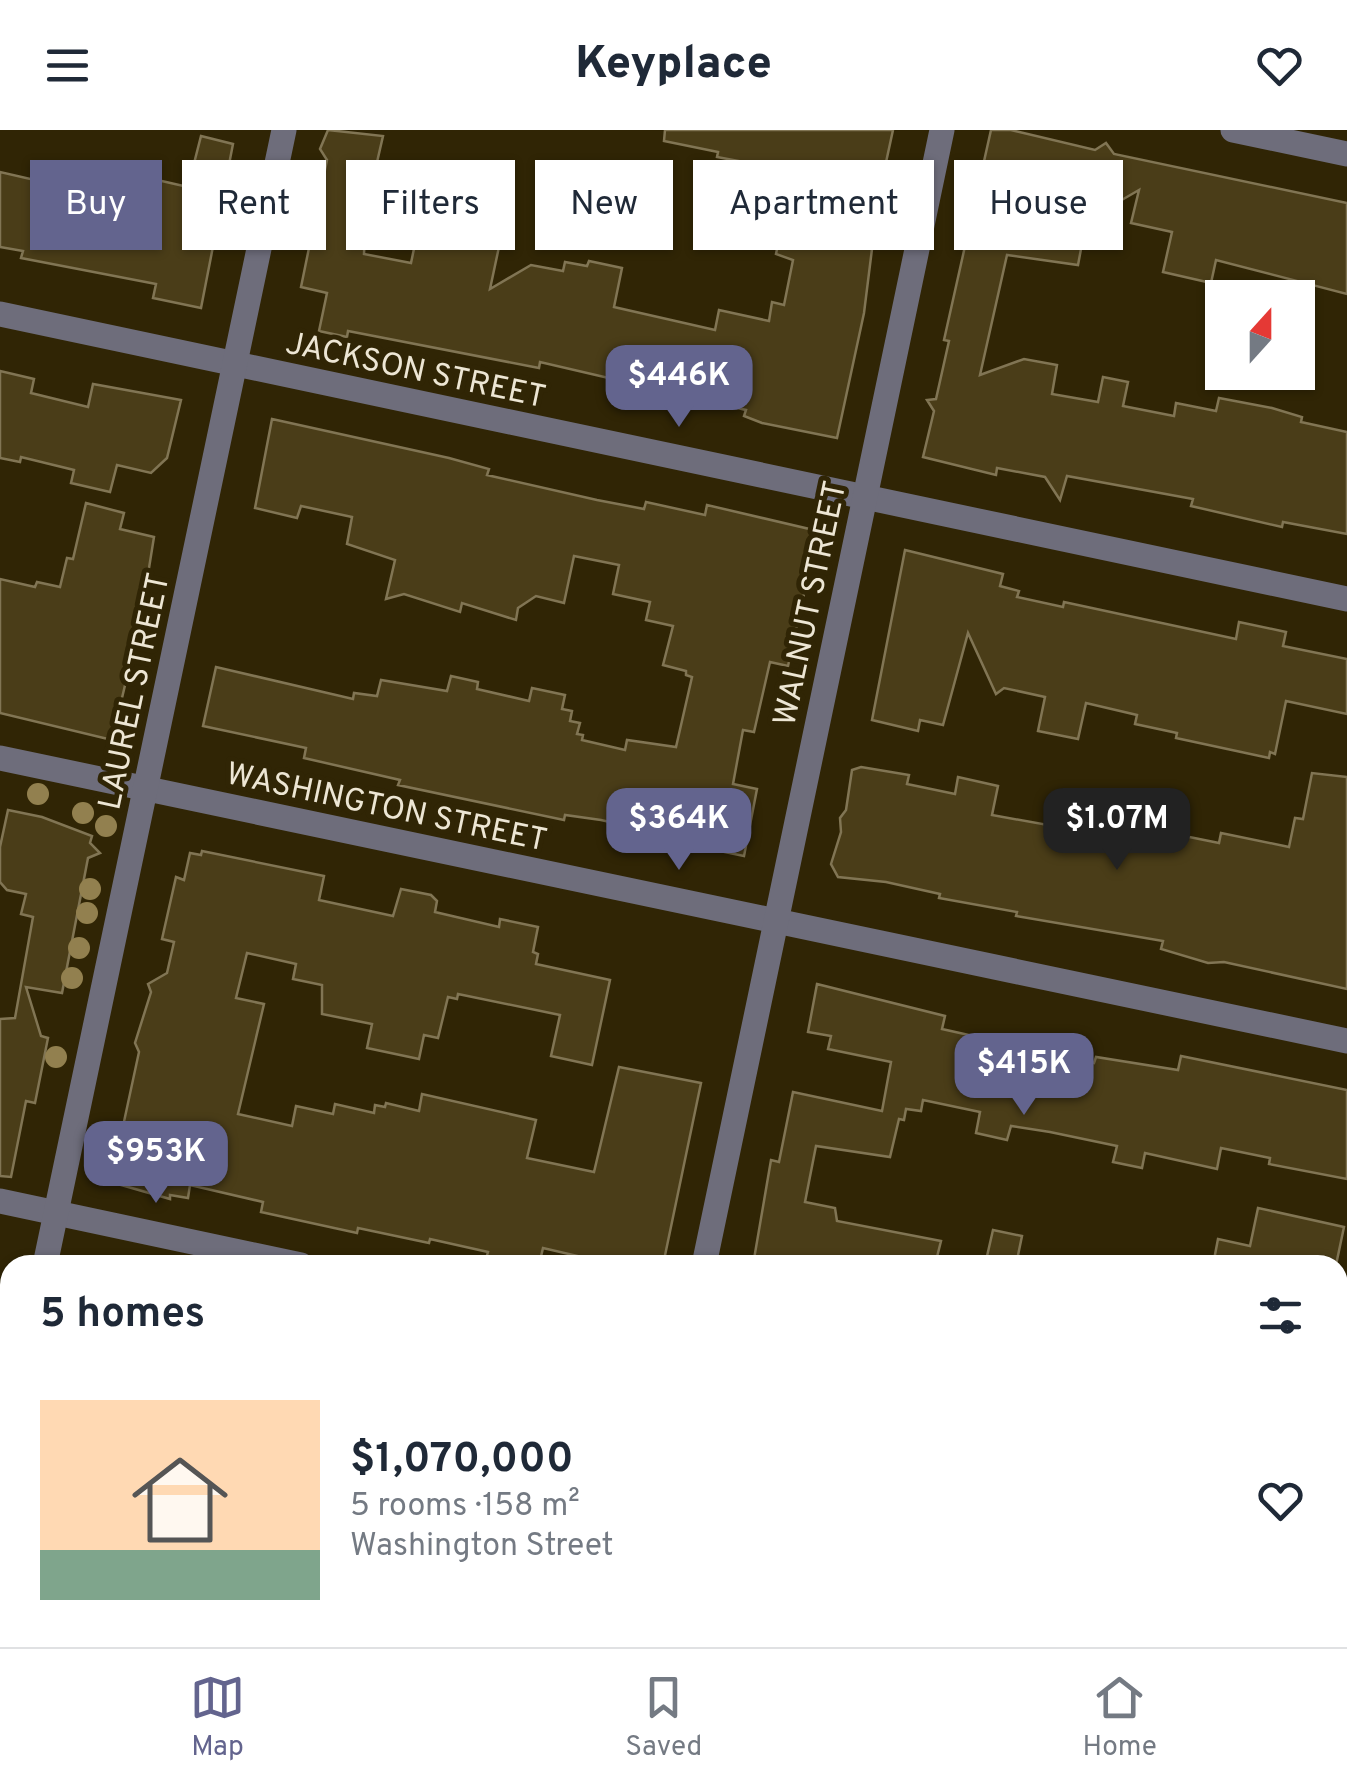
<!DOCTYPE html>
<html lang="en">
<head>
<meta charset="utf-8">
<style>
	body { margin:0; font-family:Overpass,sans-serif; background:#f6f6f7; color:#1f2937; height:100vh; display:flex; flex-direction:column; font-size:38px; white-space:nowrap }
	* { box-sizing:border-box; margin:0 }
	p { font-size:32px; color:#747a83 }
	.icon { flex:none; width:55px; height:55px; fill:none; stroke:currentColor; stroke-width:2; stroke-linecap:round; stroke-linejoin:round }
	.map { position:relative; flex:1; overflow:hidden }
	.panel { position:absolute; left:0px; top:1125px; width:1348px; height:392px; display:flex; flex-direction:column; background:#fff; border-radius:30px 30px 0 0; box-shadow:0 2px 8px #0004 }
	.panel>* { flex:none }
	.guide { position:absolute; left:30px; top:30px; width:1288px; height:90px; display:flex; gap:20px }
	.needle { width:65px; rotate:21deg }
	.tools { position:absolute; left:1205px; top:150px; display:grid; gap:20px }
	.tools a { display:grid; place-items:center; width:110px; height:110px; border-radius:0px; background:#fff; box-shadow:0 2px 8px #0004; font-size:50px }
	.price { position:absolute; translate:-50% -85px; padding:0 22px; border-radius:20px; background:#63648e; color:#fff; font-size:32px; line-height:65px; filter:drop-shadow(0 2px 5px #0008) }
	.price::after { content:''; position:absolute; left:50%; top:60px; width:30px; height:22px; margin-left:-15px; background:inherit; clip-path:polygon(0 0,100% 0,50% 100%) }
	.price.selected { background:#222; color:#fff }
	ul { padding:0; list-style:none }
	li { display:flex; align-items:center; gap:30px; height:250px; padding:0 40px }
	li span { display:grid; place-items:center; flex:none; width:280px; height:200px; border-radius:0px; color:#555 }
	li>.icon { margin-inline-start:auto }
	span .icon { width:120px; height:120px; fill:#fffc; stroke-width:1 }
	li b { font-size:42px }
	h2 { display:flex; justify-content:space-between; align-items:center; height:120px; padding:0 40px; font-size:42px }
	.pill { padding:0 35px; border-radius:0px; background:#fff; box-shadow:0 2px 8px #0004; font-size:35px; line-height:90px }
	.pill.selected { background:#63648e; color:#fff }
	header { display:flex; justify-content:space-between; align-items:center; height:130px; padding:0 40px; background:#fff; font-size:45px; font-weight:800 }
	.menu { display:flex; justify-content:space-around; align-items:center; height:140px; border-top:2px solid #e0e1e3; background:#fff; font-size:28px; color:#747a83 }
	.menu a { display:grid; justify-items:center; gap:5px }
	.menu .selected { color:#63648e }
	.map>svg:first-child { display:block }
</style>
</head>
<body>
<header><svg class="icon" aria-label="menu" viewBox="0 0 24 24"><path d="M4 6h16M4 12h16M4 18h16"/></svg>Keyplace<svg class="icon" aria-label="heart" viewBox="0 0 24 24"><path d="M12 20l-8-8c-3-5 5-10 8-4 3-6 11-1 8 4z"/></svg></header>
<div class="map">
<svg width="1347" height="1517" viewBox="0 0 1347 1517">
	<rect width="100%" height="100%" fill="#302505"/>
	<g fill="#4a3d18" stroke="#817554" stroke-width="2.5">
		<polygon points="328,0 383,6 366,80 364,124 411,133 415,114 428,104 454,110 455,105 462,106 475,64 509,70 490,159 531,135 563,141 565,132 587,136 589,131 622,138 614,177 715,200 719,180 769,191 772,172 784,175 793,130 776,124 782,96 789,93 873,111 864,183 837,308 762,293 744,286 746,280 540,232 539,238 348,201 347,207 319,201 327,163 301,157 327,30 320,19"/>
		<polygon points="665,0 893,0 880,60 831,93 841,50 717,27 718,22 664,11"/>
		<polygon points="991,0 1011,0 1095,20 1106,13 1114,24 1347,73 1347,164 1216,130 1211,153 1163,142 1172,102 1131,93 1139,60 1075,97 1081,119 1078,135 1007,125 980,245 1024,229 1057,235 1052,264 1098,272 1103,247 1128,252 1123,276 1174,286 1176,273 1216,281 1219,268 1272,278 1302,287 1301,292 1347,302 1347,404 1283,392 1282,397 1191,376 1193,369 1067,346 1060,370 1045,347 997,338 996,345 923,327 934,281 927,270 936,269 949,211 944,210"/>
		<polygon points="201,6 233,14 201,178 153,168 156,154 21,128 23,121 0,117 0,42 39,51 42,33 71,39 77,52 127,64 131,44 188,57"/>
		<polygon points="0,241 34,249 31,263 88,277 93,254 181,270 167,328 151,343 117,335 110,362 71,353 74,340 21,327 20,332 0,328"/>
		<polygon points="272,289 449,328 489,339 487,345 597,370 644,379 646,372 705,385 707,375 818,401 788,536 770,532 754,602 743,600 733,654 757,659 744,726 657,708 658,703 601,690 565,685 564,690 398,655 400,650 304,628 306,618 203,596 216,537 353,569 354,563 377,566 381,550 447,561 451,546 478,552 477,559 529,571 532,558 565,565 562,579 572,581 570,591 580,593 577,604 583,605 582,610 625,620 627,610 676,617 692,547 686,545 686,541 663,535 673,496 646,490 650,472 613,464 619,435 574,426 564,473 536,466 518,478 516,490 462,473 460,482 404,464 386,469 395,430 347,414 352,387 301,376 297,388 255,378"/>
		<polygon points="86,373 124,383 120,399 154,407 141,488 112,610 0,583 0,449 35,457 37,452 60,457 67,428 73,429"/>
		<polygon points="905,420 1003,444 1000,456 1019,461 1017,467 1063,477 1064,472 1236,509 1239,492 1286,502 1283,516 1347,529 1347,584 1286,571 1275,624 1270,622 1269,628 1176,608 1177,603 1135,594 1137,585 1086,573 1078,609 1038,601 1045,567 1004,558 996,564 968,503 943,595 920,590 918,601 872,590"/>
		<polygon points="861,637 909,645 907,654 955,664 958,647 998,656 992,685 1070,699 1085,689 1097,703 1132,711 1135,696 1219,713 1221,703 1289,717 1295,688 1303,689 1312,643 1347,647 1347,859 1224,832 1208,833 1161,819 1163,811 1016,786 1017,782 939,768 940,764 886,752 838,747 831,734 841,702 840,688 846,680 852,640"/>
		<polygon points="8,680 42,687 92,706 90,713 100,723 88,728 62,863 26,857 41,906 48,908 35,973 26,971 11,1047 0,1046 0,889 15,888 33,787 21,784 26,764 7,760 0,752 0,717"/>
		<polygon points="202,721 324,746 319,770 393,786 401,759 431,765 437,771 435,782 499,797 500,789 538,797 533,822 538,824 536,834 610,850 592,935 551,926 560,885 458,864 457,869 448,867 438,908 424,905 419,929 367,918 372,894 322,884 322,855 293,849 296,834 247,823 236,868 264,874 238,984 292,996 296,976 333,984 335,974 374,983 375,975 385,977 386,973 419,981 422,964 536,990 527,1028 594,1042 619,937 701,953 663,1135 616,1135 543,1118 539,1135 512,1135 486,1129 488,1122 430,1109 429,1113 358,1098 357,1103 261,1082 263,1072 190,1055 188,1068 170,1065 170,1069 111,1052 139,922 135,913 151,862 148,854 167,843 174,812 162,809 176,747 184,750 190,723 201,725"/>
		<polygon points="817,854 945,886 942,899 1094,933 1096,927 1178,940 1181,926 1347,960 1347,1049 1269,1034 1270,1028 1221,1018 1217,1039 1145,1023 1142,1038 1113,1032 1117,1016 1050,1002 1011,996 1007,1010 976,1003 980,982 923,970 921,981 906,979 904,990 899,989 890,1027 816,1016 805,1072 835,1078 837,1091 941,1111 935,1135 753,1135 771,1030 779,1032 793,962 882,981 891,932 828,919 831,906 808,902"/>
		<polygon points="1258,1078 1344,1097 1336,1135 1213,1135 1218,1109 1250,1116"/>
		<polygon points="993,1100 1022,1106 1016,1135 985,1135"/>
	</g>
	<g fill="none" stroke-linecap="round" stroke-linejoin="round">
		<g stroke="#6e6d7b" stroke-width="25">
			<polyline points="1233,0 1347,24"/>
			<polyline points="0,184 1347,469"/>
			<polyline points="0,628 1347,911"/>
			<polyline points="0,1071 301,1135"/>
			<polyline points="45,1135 284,0"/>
			<polyline points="704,1135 942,0"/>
			<polyline points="1338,1329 1347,1284"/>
			<polyline points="0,1346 10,1299"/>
			<polyline points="1338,1354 1347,1356"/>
			<polyline points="0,1517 1,1517"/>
			<polyline points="624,1517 626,1508"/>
			<polyline points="1298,1517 1300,1508"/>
		</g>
	</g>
	<g fill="#92804f">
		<circle cx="38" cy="664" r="11"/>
		<circle cx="83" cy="683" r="11"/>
		<circle cx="106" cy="696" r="11"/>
		<circle cx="90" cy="759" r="11"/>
		<circle cx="87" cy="783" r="11"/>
		<circle cx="79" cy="818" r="11"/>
		<circle cx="72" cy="848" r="11"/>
		<circle cx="56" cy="927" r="11"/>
	</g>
	<g text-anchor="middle" stroke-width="10" stroke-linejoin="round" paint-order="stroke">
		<g font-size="32" fill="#ede6d4" stroke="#302505">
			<text transform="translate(416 239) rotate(12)" y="11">JACKSON STREET</text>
			<text transform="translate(809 473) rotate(-78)" y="11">WALNUT STREET</text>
			<text transform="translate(133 561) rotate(-78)" y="11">LAUREL STREET</text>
			<text transform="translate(387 676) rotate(12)" y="11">WASHINGTON STREET</text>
		</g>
	</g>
</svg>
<div class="tools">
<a><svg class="needle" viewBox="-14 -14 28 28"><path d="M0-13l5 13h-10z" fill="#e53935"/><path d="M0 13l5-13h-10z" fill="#747a83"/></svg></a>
</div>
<b class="price" style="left:679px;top:300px">$446K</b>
<b class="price" style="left:679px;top:743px">$364K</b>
<b class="price selected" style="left:1117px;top:743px">$1.07M</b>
<b class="price" style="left:1024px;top:988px">$415K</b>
<b class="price" style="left:156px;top:1076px">$953K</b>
<div class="guide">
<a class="pill selected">Buy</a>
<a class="pill">Rent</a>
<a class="pill">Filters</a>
<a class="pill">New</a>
<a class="pill">Apartment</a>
<a class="pill">House</a>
</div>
<section class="panel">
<h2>5 homes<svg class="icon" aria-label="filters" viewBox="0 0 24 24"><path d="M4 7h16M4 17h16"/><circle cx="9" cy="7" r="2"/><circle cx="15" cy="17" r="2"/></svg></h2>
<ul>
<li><span style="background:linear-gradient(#ffd9b3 75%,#7fa58c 0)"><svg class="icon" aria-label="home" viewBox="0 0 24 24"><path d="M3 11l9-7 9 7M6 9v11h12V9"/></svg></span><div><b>$1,070,000</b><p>5 rooms · 158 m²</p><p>Washington Street</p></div><svg class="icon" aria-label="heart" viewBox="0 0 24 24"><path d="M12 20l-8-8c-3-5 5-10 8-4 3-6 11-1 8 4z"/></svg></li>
</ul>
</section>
</div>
<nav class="menu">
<a class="selected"><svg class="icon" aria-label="map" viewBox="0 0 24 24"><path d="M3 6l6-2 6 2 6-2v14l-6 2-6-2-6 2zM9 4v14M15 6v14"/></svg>Map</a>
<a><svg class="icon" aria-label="saved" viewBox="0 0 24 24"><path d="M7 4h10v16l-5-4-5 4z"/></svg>Saved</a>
<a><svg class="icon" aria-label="home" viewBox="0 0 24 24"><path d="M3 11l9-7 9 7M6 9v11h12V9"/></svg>Home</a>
</nav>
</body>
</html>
